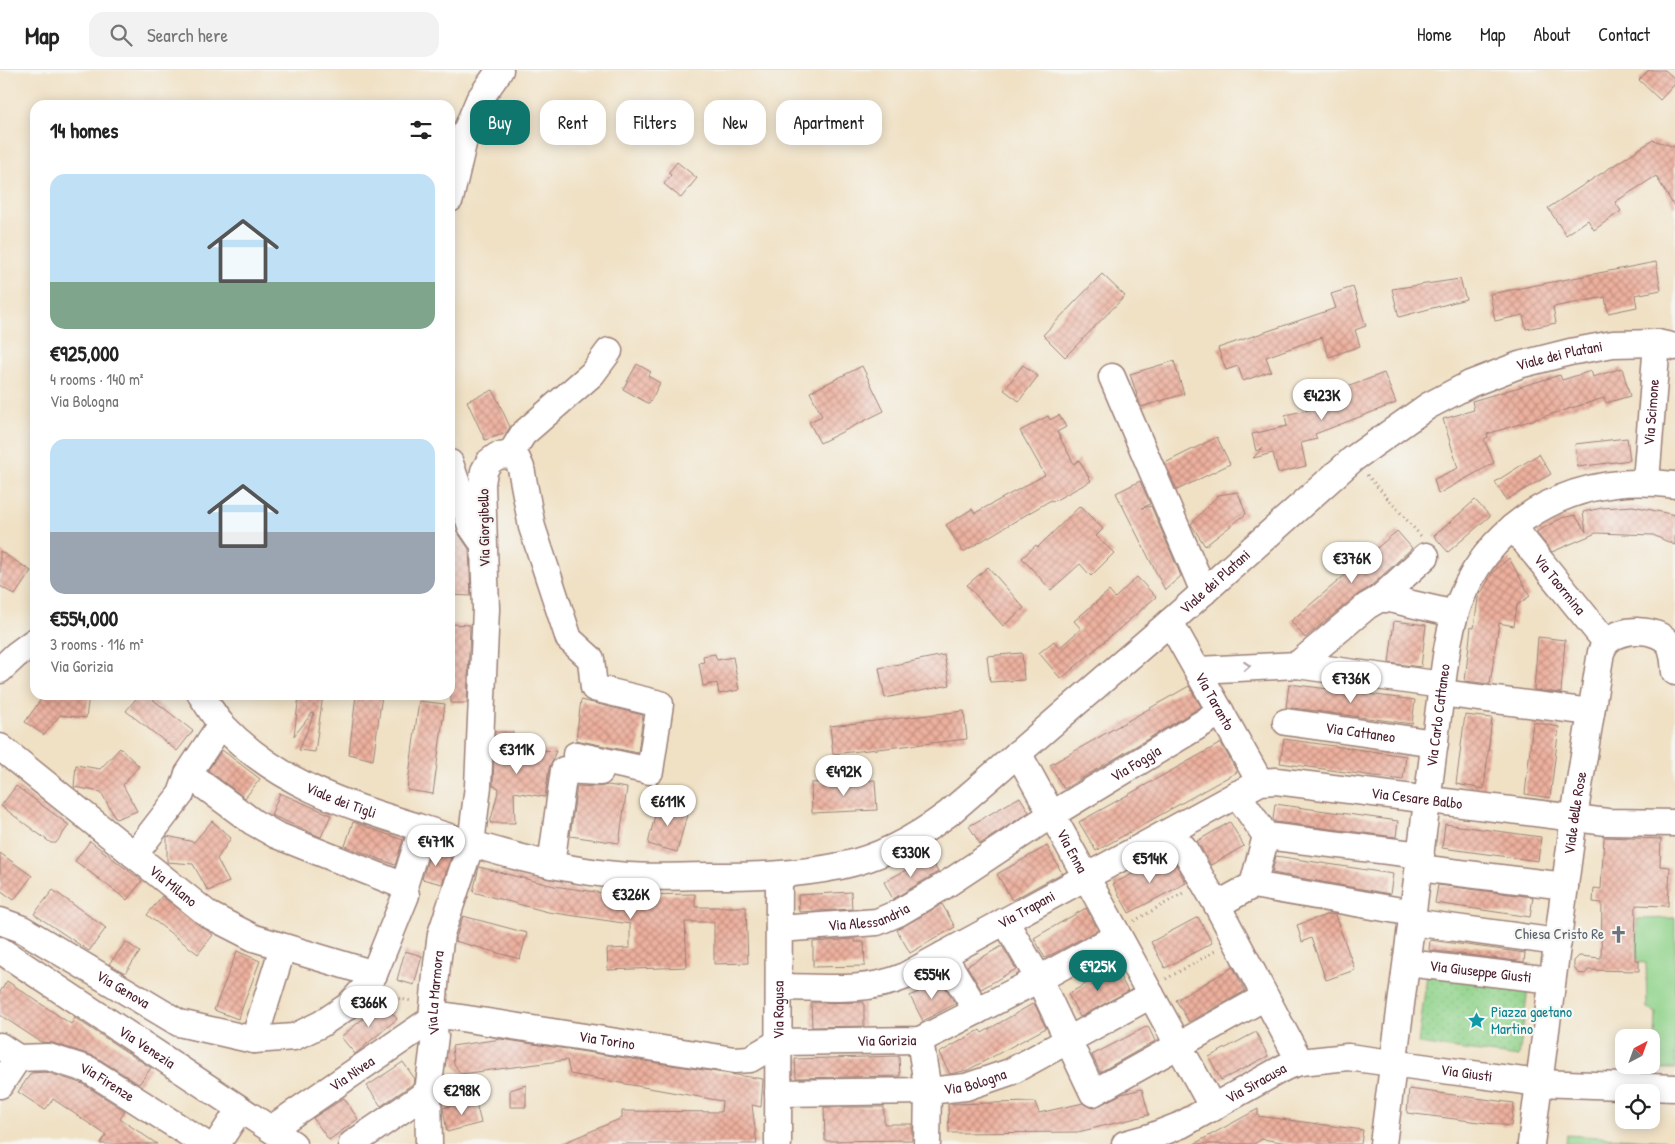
<!DOCTYPE html>
<html lang="en">
<head>
<meta charset="utf-8">
<style>
	body { margin:0; font-family:"Patrick Hand",sans-serif; background:#f2f2f2; color:#222; height:100vh; display:flex; flex-direction:column; font-size:19px; white-space:nowrap }
	* { box-sizing:border-box; margin:0 }
	p { font-size:16px; color:#767676 }
	.icon { flex:none; width:28px; height:28px; fill:none; stroke:currentColor; stroke-width:2; stroke-linecap:round; stroke-linejoin:round }
	.map { position:relative; flex:1; overflow:hidden }
	.sheet { position:absolute; left:30px; top:30px; width:425px; height:600px; display:flex; flex-direction:column; background:#fff; border-radius:15px; box-shadow:0 2px 12px #0003 }
	.sheet>* { flex:none }
	.top-card { position:absolute; left:470px; top:30px; width:475px; height:45px; display:flex; gap:10px }
	.needle { width:32px; rotate:41deg }
	.tools { position:absolute; left:1615px; top:959px; display:grid; gap:10px }
	.tools a { display:grid; place-items:center; width:45px; height:45px; border-radius:10px; background:#fff; box-shadow:0 2px 12px #0003; font-size:25px }
	.price { position:absolute; translate:-50% -42px; padding:0 11px; border-radius:18px; background:#fff; color:#222; font-size:16px; line-height:32px; filter:drop-shadow(0 1px 2px #0008) }
	.price::after { content:''; position:absolute; left:50%; top:30px; width:15px; height:11px; margin-left:-8px; background:inherit; clip-path:polygon(0 0,100% 0,50% 100%) }
	.price.on { background:#0f766e; color:#fff }
	ul { padding:0; list-style:none }
	li { display:grid; align-content:center; gap:10px; height:265px; padding:0 20px }
	li span { display:grid; place-items:center; height:155px; border-radius:15px; color:#555 }
	li>.icon { margin-inline-start:auto }
	span .icon { width:90px; height:90px; fill:#fffc; stroke-width:1 }
	li b { font-size:21px }
	h2 { display:flex; justify-content:space-between; align-items:center; height:60px; padding:0 20px; font-size:21px }
	.chip { padding:0 18px; border-radius:15px; background:#fff; box-shadow:0 2px 12px #0003; font-size:18px; line-height:45px }
	.chip.on { background:#0f766e; color:#fff }
	header { display:flex; align-items:center; gap:30px; box-sizing:border-box; height:70px; padding:0 25px; background:#fff; border-bottom:1px solid #e0e0e0 }
	header strong { font-size:24px }
	nav { display:flex; gap:28px; margin-inline-start:auto; font-size:18px }
	.search { width:350px; height:45px; background:#f2f2f2; display:flex; align-items:center; gap:12px; box-sizing:border-box; padding:0 18px; border-radius:15px; color:#767676; font-size:19px }
	.map>svg:first-child { display:block }
</style>
</head>
<body>
<header>
<strong>Map</strong>
<div class="search"><svg class="icon" aria-label="search" viewBox="0 0 24 24"><circle cx="10" cy="10" r="6"/><path d="M15 15l6 6"/></svg>Search here</div>
<nav><a>Home</a><a>Map</a><a>About</a><a>Contact</a></nav>
</header>
<div class="map">
<svg width="1675" height="1074" viewBox="0 0 1675 1074">
	<defs>
		<pattern id="park-dots" width="8" height="8" patternUnits="userSpaceOnUse" patternTransform="scale(1.25)"><rect width="8" height="8" fill="#91d38b"/><path d="M2 2h.1M6 6h.1" fill="none" stroke="#7fb578" stroke-width="1.8" stroke-linecap="round"/></pattern>
		<pattern id="building-cross-hatch" width="8" height="8" patternUnits="userSpaceOnUse" patternTransform="scale(1.25)"><rect width="8" height="8" fill="#edb09e"/><path d="M0 0l8 8M0 8l8-8" fill="none" stroke="#c28f81"/></pattern>
	</defs>
	<rect width="100%" height="100%" fill="#f6f6f2"/>
	<filter id="ink" filterUnits="userSpaceOnUse"><feTurbulence type="fractalNoise" baseFrequency=".02" numOctaves="2"/><feDisplacementMap in="SourceGraphic" scale="10" xChannelSelector="R" yChannelSelector="G"/><feConvolveMatrix kernelMatrix="1 2 1 2 8 2 1 2 1" color-interpolation-filters="sRGB"/></filter>
	<filter id="wash" filterUnits="userSpaceOnUse"><feTurbulence type="fractalNoise" baseFrequency=".0096" numOctaves="4" result="noise"/><feDisplacementMap in="SourceGraphic" scale="20" xChannelSelector="R" yChannelSelector="G"/><feGaussianBlur stdDeviation="1.12" result="paint"/><feColorMatrix in="noise" values="0 0 0 0 0 0 0 0 0 0 0 0 0 0 0 0 0 1.4 0 .05"/><feComposite in="paint" operator="in"/></filter>
	<g filter="url(#wash)">
		<rect width="100%" height="100%" fill="#f0e1c5"/>
		<g fill="#91d38b" stroke="#6e795b">
			<polygon points="1675,848 1675,999 1654,999 1656,943 1647,938 1646,893 1637,892 1637,849"/>
			<polygon points="1567,1065 1665,1071 1664,1074 1566,1074"/>
		</g>
		<polygon fill="url(#park-dots)" stroke="#6e795b" points="1427,904 1528,918 1519,987 1418,974"/>
		<g id="blocks">
			<g fill="url(#building-cross-hatch)">
				<polygon points="1649,0 1665,0 1675,9 1675,14 1660,30 1639,10"/>
				<polygon points="1653,70 1675,77 1675,138 1656,106 1615,132 1621,141 1594,160 1588,150 1566,165 1548,138"/>
				<polygon points="677,92 697,108 681,128 664,114 671,105 668,103"/>
				<polygon points="1656,192 1661,220 1635,225 1637,237 1608,243 1605,227 1553,237 1556,253 1526,259 1523,245 1495,251 1490,224"/>
				<polygon points="1102,204 1125,226 1065,287 1043,265"/>
				<polygon points="1460,209 1466,229 1399,247 1392,219"/>
				<polygon points="1353,217 1366,256 1355,260 1360,276 1329,287 1322,267 1266,287 1271,301 1243,311 1238,296 1226,300 1218,278 1336,238 1331,224"/>
				<polygon points="1174,291 1184,324 1141,337 1130,304"/>
				<polygon points="637,294 651,302 648,306 660,313 649,334 623,319"/>
				<polygon points="1023,295 1038,306 1019,331 1004,320"/>
				<polygon points="862,296 884,341 820,373 809,352 822,346 810,322"/>
				<polygon points="1622,298 1630,326 1606,333 1604,328 1487,364 1488,367 1484,369 1494,393 1438,424 1434,409 1458,398 1443,349 1474,340 1472,331 1560,305 1562,310 1591,301 1593,307"/>
				<polygon points="1384,303 1396,333 1315,364 1317,369 1301,373 1306,396 1278,403 1273,383 1253,388 1263,378 1256,381 1252,364 1287,356 1285,345 1330,335 1326,325"/>
				<polygon points="493,320 510,357 506,363 485,370 467,331"/>
				<polygon points="1059,345 1066,357 1057,362 1074,394 1079,390 1091,411 1052,432 1051,430 963,482 946,455 972,439 975,443 1045,405 1020,361 1048,346 1050,350"/>
				<polygon points="1217,367 1230,394 1177,420 1165,393"/>
				<polygon points="1627,368 1630,390 1578,397 1575,374"/>
				<polygon points="1539,384 1551,404 1506,430 1495,412"/>
				<polygon points="1140,411 1150,434 1142,438 1151,436 1181,506 1165,520 1116,423"/>
				<polygon points="1238,422 1246,444 1205,476 1191,454 1218,425"/>
				<polygon points="1475,430 1490,446 1448,482 1434,466"/>
				<polygon points="1080,436 1103,459 1096,466 1114,483 1091,506 1080,494 1051,520 1022,488 1036,475 1038,477"/>
				<polygon points="1633,436 1675,445 1675,475 1653,465 1596,463 1552,482 1536,462 1562,448 1575,445 1586,462 1583,442 1602,438"/>
				<polygon points="450,460 456,460 469,479 471,526 450,525"/>
				<polygon points="1397,461 1412,478 1370,517 1357,525 1305,568 1291,551"/>
				<polygon points="0,481 31,501 15,525 0,516"/>
				<polygon points="1509,488 1530,526 1517,535 1514,556 1499,553 1490,614 1465,611 1471,557 1474,558 1478,528 1493,502"/>
				<polygon points="988,497 1024,538 1003,556 967,515"/>
				<polygon points="1137,507 1156,527 1061,609 1039,583 1054,571 1059,578 1081,559 1074,551 1109,521 1115,528"/>
				<polygon points="1394,551 1426,555 1421,597 1389,593"/>
				<polygon points="450,554 470,555 467,633 451,633"/>
				<polygon points="1538,567 1565,570 1561,623 1534,620"/>
				<polygon points="1022,583 1024,610 990,612 987,586"/>
				<polygon points="715,584 717,590 733,587 739,620 719,624 717,613 703,616 699,593 704,592 703,586"/>
				<polygon points="944,585 950,615 885,628 879,598"/>
				<polygon points="1289,614 1415,630 1412,654 1286,637"/>
				<polygon points="1189,616 1201,637 1064,719 1050,695"/>
				<polygon points="44,625 89,625 86,648 60,645 44,665 25,652"/>
				<polygon points="139,625 147,625 193,661 177,681 126,641"/>
				<polygon points="299,625 323,625 315,682 299,680 314,644 312,643 294,666"/>
				<polygon points="356,625 382,625 373,690 349,684"/>
				<polygon points="581,630 643,645 638,683 576,670"/>
				<polygon points="419,631 445,634 433,724 407,720"/>
				<polygon points="964,641 967,669 833,684 830,656"/>
				<polygon points="1465,645 1492,648 1484,719 1456,714"/>
				<polygon points="1533,652 1559,657 1550,728 1525,724"/>
				<polygon points="495,662 513,662 512,678 556,681 549,698 545,727 514,722 515,753 490,753 499,718 493,716"/>
				<polygon points="1284,669 1406,686 1403,710 1280,693"/>
				<polygon points="1221,673 1237,702 1096,781 1079,752"/>
				<polygon points="120,678 139,696 123,715 137,741 116,749 101,722 74,717 76,695 100,699"/>
				<polygon points="222,680 260,709 245,728 208,700"/>
				<polygon points="875,710 877,740 812,743 811,713"/>
				<polygon points="608,715 627,718 619,773 570,766 577,716 599,717"/>
				<polygon points="16,716 69,755 56,773 51,773 1,736"/>
				<polygon points="280,723 331,745 321,767 271,745"/>
				<polygon points="1020,727 1029,742 980,774 969,756"/>
				<polygon points="658,733 688,741 677,782 648,774"/>
				<polygon points="1275,734 1398,751 1396,767 1275,752 1273,749"/>
				<polygon points="212,751 231,768 217,789 229,812 208,821 193,794 167,792 167,766 194,772"/>
				<polygon points="353,752 403,770 395,795 345,776"/>
				<polygon points="1230,752 1244,776 1211,795 1197,771"/>
				<polygon points="1445,754 1541,767 1538,791 1442,778"/>
				<polygon points="1604,767 1661,769 1660,796 1670,797 1668,836 1636,835 1635,890 1639,890 1639,901 1588,900 1585,904 1578,903 1574,898 1574,891 1579,886 1601,888 1602,833 1593,832 1594,818 1601,819"/>
				<polygon points="90,771 142,811 127,830 75,791"/>
				<polygon points="1047,776 1062,803 1012,830 997,804"/>
				<polygon points="431,780 451,787 442,814 422,809"/>
				<polygon points="0,783 32,806 14,830 0,820"/>
				<polygon points="1170,784 1186,813 1129,843 1113,814"/>
				<polygon points="1276,786 1393,804 1390,824 1272,803"/>
				<polygon points="930,787 938,802 893,829 884,812"/>
				<polygon points="479,797 554,816 630,827 630,825 695,824 695,837 746,837 748,893 714,894 714,852 685,852 687,897 608,900 607,879 630,878 630,854 548,842 473,822"/>
				<polygon points="1438,815 1533,827 1530,847 1435,833"/>
				<polygon points="53,820 106,858 89,881 34,844"/>
				<polygon points="851,822 852,839 799,842 798,825"/>
				<polygon points="162,826 213,865 198,884 147,845"/>
				<polygon points="942,834 955,857 910,883 897,860"/>
				<polygon points="1086,838 1098,860 1045,888 1034,868"/>
				<polygon points="1329,844 1335,845 1355,900 1326,910 1311,868 1302,872 1297,855"/>
				<polygon points="463,846 527,863 520,889 455,871"/>
				<polygon points="1198,847 1212,873 1165,898 1151,872"/>
				<polygon points="854,869 855,872 864,872 865,896 813,897 813,872"/>
				<polygon points="1430,870 1525,883 1524,892 1429,880"/>
				<polygon points="126,872 140,882 125,903 109,894"/>
				<polygon points="1002,876 1016,899 981,919 967,896"/>
				<polygon points="237,881 260,891 238,949 214,940"/>
				<polygon points="405,881 422,886 414,915 397,910"/>
				<polygon points="1115,897 1128,921 1080,947 1068,924"/>
				<polygon points="1233,897 1245,921 1189,952 1176,930"/>
				<polygon points="941,910 955,934 923,951 910,926"/>
				<polygon points="7,911 71,954 75,948 151,998 139,1014 94,986 53,973 41,972 0,945 0,922"/>
				<polygon points="383,932 397,949 355,984 341,967"/>
				<polygon points="864,932 864,956 812,957 811,933"/>
				<polygon points="1034,933 1046,958 968,1000 950,1004 939,983 980,960 982,963"/>
				<polygon points="1148,956 1155,971 1100,1002 1092,985"/>
				<polygon points="1256,962 1268,986 1221,1010 1209,987"/>
				<polygon points="501,969 763,1009 761,1037 752,1035 757,1074 561,1074 622,1048 622,1041 721,1042 722,1031 570,1004 567,990 461,1004 454,994 452,976"/>
				<polygon points="899,986 900,1006 796,1008 795,989"/>
				<polygon points="403,992 415,1009 414,1013 381,1036 367,1016"/>
				<polygon points="46,1002 83,1014 125,1041 120,1049 157,1074 100,1074 106,1065 53,1029 45,1040 18,1022 31,1003"/>
				<polygon points="526,1015 526,1037 510,1037 510,1020"/>
				<polygon points="1142,1019 1149,1045 1078,1062 949,1063 948,1034 1035,1032 1039,1043 1083,1033 1093,1038 1122,1024"/>
				<polygon points="1409,1019 1514,1033 1511,1056 1407,1043"/>
				<polygon points="344,1028 358,1049 329,1070 313,1048"/>
				<polygon points="475,1029 481,1053 447,1062 443,1038"/>
				<polygon points="824,1037 884,1037 884,1054 912,1054 912,1070 825,1071"/>
				<polygon points="1258,1039 1258,1046 1363,1060 1361,1074 1295,1074 1262,1069 1254,1074 1194,1074"/>
			</g>
		</g>
	</g>
	<g filter="url(#ink)">
		<use href="#blocks" fill-opacity="0" stroke="#9d8078" stroke-width="1"/>
		<g fill="none" stroke-linecap="round" stroke-linejoin="round">
			<defs>
				<g id="minor">
					<polyline points="450,129 466,61 479,30 500,0"/>
					<polyline points="1112,307 1204,522"/>
					<polyline points="510,385 523,364 592,304 609,281"/>
					<polyline points="450,393 471,456 480,469"/>
					<path id="s1" d="M1646,411L1657,273"/>
					<path id="s2" d="M1513,457L1606,572"/>
					<polyline points="1379,529 1426,486"/>
					<path id="s3" d="M1170,552L1260,712"/>
					<polyline points="1297,595 1367,536 1379,529 1390,529 1455,544"/>
					<polyline points="0,600 16,585 35,571"/>
					<polyline points="1198,600 1297,595 1442,615"/>
					<polyline points="1441,623 1591,642"/>
					<path id="s4" d="M201,625C208,635 214,646 222,655C278,714 344,734 418,757C486,779 557,801 628,806C655,808 683,806 710,806C755,806 796,805 840,796C880,788 916,768 949,743L1170,552L1353,389L1428,336L1470,314L1519,295L1570,282L1613,274L1657,273L1675,277"/>
					<path id="s5" d="M1286,652L1435,673"/>
					<path id="s6" d="M0,677L209,845L254,868L374,904"/>
					<path id="s7" d="M1018,683L1213,1038"/>
					<polyline points="188,704 253,752 276,765 404,816 406,825 374,904 364,919 348,936 321,954 294,967 254,970 283,877"/>
					<polyline points="1237,724 1266,766 1421,785"/>
					<polyline points="1183,777 1217,835 1300,992"/>
					<polyline points="134,785 181,724 188,704 221,654"/>
					<polyline points="551,795 564,700 600,702"/>
					<polyline points="1419,798 1565,816"/>
					<polyline points="1253,815 1413,843"/>
					<polyline points="404,816 422,759"/>
					<polyline points="1217,835 1253,815 1266,766"/>
					<path id="s8" d="M0,851L22,859L179,953L254,970"/>
					<polyline points="1005,851 1039,909 1093,1023 1265,927"/>
					<polyline points="1412,852 1558,872"/>
					<path id="s9" d="M779,859L877,852L898,843L944,816L1051,745L1221,642"/>
					<path id="s10" d="M0,880L293,1074"/>
					<polyline points="943,885 977,941"/>
					<path id="s11" d="M1407,893L1552,910"/>
					<path id="s12" d="M780,917C821,917 864,923 903,907L1260,712L1276,711L1607,752L1675,753"/>
					<polyline points="920,970 928,1021 927,1074"/>
					<path id="s13" d="M0,976L18,988L48,987L89,1000L205,1074"/>
					<polyline points="0,1015 18,988"/>
					<path id="s14" d="M778,1023L928,1021L966,1017L1010,1002L1151,925"/>
					<path id="s15" d="M271,1059L432,949L448,946L734,990L750,989L779,972L920,970L1039,909L1118,866"/>
					<polyline points="217,1074 240,1039"/>
					<polyline points="352,1074 428,1022"/>
					<path id="s16" d="M429,1074L428,1022L435,966L432,949L437,894L441,864L471,774L478,716L486,539L482,414L484,401L489,392L497,386L510,385L517,389L521,398L532,457L569,569L591,589L594,618L660,634L650,701L576,685"/>
					<path id="s17" d="M778,1074L779,806"/>
					<path id="s18" d="M1125,1074L1150,1067L1181,1055L1285,997L1300,992L1348,987L1539,1013L1675,1018"/>
					<path id="s19" d="M1383,1074L1441,623C1445,593 1448,562 1459,533C1494,443 1583,402 1675,415"/>
					<path id="s20" d="M1531,1074L1574,747L1601,582C1603,579 1604,575 1607,572C1620,557 1659,557 1670,575C1674,583 1674,593 1675,602"/>
				</g>
			</defs>
			<use href="#minor" stroke="#9d8078" stroke-width="29"/>
			<g stroke="#9d8078" stroke-width="3" stroke-dasharray="1 4" stroke-linecap="butt">
				<polyline points="1367,405 1421,466"/>
				<polyline points="1134,851 1185,822"/>
				<polyline points="1166,909 1217,880"/>
				<polyline points="384,926 412,931"/>
			</g>
			<use href="#minor" stroke="#fff" stroke-width="26"/>
		</g>
		<defs><path id="oneway-chevron" d="M-2-3.5L2.5 0L-2 3.5" fill="none" stroke-width="1.6" stroke-linecap="round" stroke-linejoin="round" transform="scale(1.25)"/></defs>
		<use stroke="#ae9aa0" href="#oneway-chevron" transform="translate(1247 596) rotate(-4)"/>
	</g>
	<defs>
		<symbol id="church-bare" viewBox="-9 -9 18 18"><path d="M-1.2-6h2.4v3.5h3.3v2.4h-3.3V6h-2.4V-.1h-3.3v-2.4h3.3Z" fill="#6b7280" stroke="#f6f6f2" stroke-width="2.5" paint-order="stroke"/></symbol>
		<symbol id="sight-bare" viewBox="-9 -9 18 18"><path d="M0-6L1.8-2.2L6-1.7L2.9 1.2L3.7 5.4L0 3.3L-3.7 5.4L-2.9 1.2L-6-1.7L-1.8-2.2Z" fill="#0f9aa8" stroke="#f6f6f2" stroke-width="2.5" paint-order="stroke"/></symbol>
	</defs>
	<g fill-rule="evenodd">
		<use href="#church-bare" x="1606" y="852" width="25" height="25"/>
		<use href="#sight-bare" x="1464" y="938" width="25" height="25"/>
	</g>
	<g text-anchor="middle" stroke-width="4.5" stroke-linejoin="round" paint-order="stroke">
		<g font-size="15" fill="#4a1f2b" stroke="#f6f6f2">
			<text dy="5" stroke="none"><textPath href="#s4" startOffset="1582">Viale dei Platani</textPath></text>
			<text dy="5" stroke="none"><textPath href="#s1" startOffset="69">Via Scimone</textPath></text>
			<text transform="translate(484 458) rotate(-91)" y="5">Via Giorgibello</text>
			<text dy="5" stroke="none"><textPath href="#s4" startOffset="1164">Viale dei Platani</textPath></text>
			<text dy="5" stroke="none"><textPath href="#s2" startOffset="74">Via Taormina</textPath></text>
			<text dy="5" stroke="none"><textPath href="#s3" startOffset="91">Via Taranto</textPath></text>
			<text dy="5" stroke="none"><textPath href="#s19" startOffset="432">Via Carlo Cattaneo</textPath></text>
			<text dy="5" stroke="none"><textPath href="#s5" startOffset="75">Via Cattaneo</textPath></text>
			<text dy="5" stroke="none"><textPath href="#s9" startOffset="402">Via Foggia</textPath></text>
			<text dy="5" stroke="none"><textPath href="#s12" startOffset="689">Via Cesare Balbo</textPath></text>
			<text dy="5" stroke="none"><textPath href="#s4" startOffset="179">Viale dei Tigli</textPath></text>
			<text dy="5" stroke="none"><textPath href="#s20" startOffset="334">Viale delle Rose</textPath></text>
			<text dy="5" stroke="none"><textPath href="#s7" startOffset="112">Via Enna</textPath></text>
			<text dy="5" stroke="none"><textPath href="#s6" startOffset="222">Via Milano</textPath></text>
			<text dy="5" stroke="none"><textPath href="#s12" startOffset="265">Via Trapani</textPath></text>
			<text dy="5" stroke="none"><textPath href="#s9" startOffset="91">Via Alessandria</textPath></text>
			<text dy="5" stroke="none"><textPath href="#s11" startOffset="74">Via Giuseppe Giusti</textPath></text>
			<text dy="5" stroke="none"><textPath href="#s8" startOffset="141">Via Genova</textPath></text>
			<text dy="5" stroke="none"><textPath href="#s16" startOffset="152">Via La Marmora</textPath></text>
			<text dy="5" stroke="none"><textPath href="#s17" startOffset="134">Via Ragusa</textPath></text>
			<text dy="5" stroke="none"><textPath href="#s15" startOffset="658">Via Gorizia</textPath></text>
			<text dy="5" stroke="none"><textPath href="#s15" startOffset="372">Via Torino</textPath></text>
			<text dy="5" stroke="none"><textPath href="#s10" startOffset="176">Via Venezia</textPath></text>
			<text dy="5" stroke="none"><textPath href="#s18" startOffset="362">Via Giusti</textPath></text>
			<text dy="5" stroke="none"><textPath href="#s15" startOffset="98">Via Nivea</textPath></text>
			<text dy="5" stroke="none"><textPath href="#s14" startOffset="198">Via Bologna</textPath></text>
			<text dy="5" stroke="none"><textPath href="#s13" startOffset="116">Via Firenze</textPath></text>
			<text dy="5" stroke="none"><textPath href="#s18" startOffset="145">Via Siracusa</textPath></text>
		</g>
		<g font-size="15" fill="#5b616d" stroke="#f6f6f2" text-anchor="end">
			<text x="1604" y="869">Chiesa Cristo Re</text>
		</g>
		<g font-size="15" fill="#0d838f" stroke="#f6f6f2" text-anchor="start">
			<text x="1491" y="947">Piazza gaetano<tspan x="1491" dy="17">Martino</tspan></text>
		</g>
	</g>
</svg>
<div class="tools">
<a><svg class="needle" viewBox="-14 -14 28 28"><path d="M0-13l5 13h-10z" fill="#e53935"/><path d="M0 13l5-13h-10z" fill="#767676"/></svg></a>
<a><svg class="icon" aria-label="locate" viewBox="0 0 24 24"><circle cx="12" cy="12" r="6"/><path d="M12 2v4M12 18v4M2 12h4M18 12h4"/></svg></a>
</div>
<b class="price" style="left:1322px;top:351px">€423K</b>
<b class="price" style="left:1352px;top:514px">€376K</b>
<b class="price" style="left:1351px;top:634px">€736K</b>
<b class="price" style="left:517px;top:705px">€311K</b>
<b class="price" style="left:844px;top:727px">€492K</b>
<b class="price" style="left:668px;top:757px">€611K</b>
<b class="price" style="left:436px;top:797px">€471K</b>
<b class="price" style="left:911px;top:808px">€330K</b>
<b class="price" style="left:1150px;top:814px">€514K</b>
<b class="price" style="left:631px;top:850px">€326K</b>
<b class="price on" style="left:1098px;top:922px">€925K</b>
<b class="price" style="left:932px;top:930px">€554K</b>
<b class="price" style="left:369px;top:958px">€366K</b>
<b class="price" style="left:462px;top:1046px">€298K</b>
<div class="top-card">
<a class="chip on">Buy</a>
<a class="chip">Rent</a>
<a class="chip">Filters</a>
<a class="chip">New</a>
<a class="chip">Apartment</a>
</div>
<section class="sheet">
<h2>14 homes<svg class="icon" aria-label="filters" viewBox="0 0 24 24"><path d="M4 7h16M4 17h16"/><circle cx="9" cy="7" r="2"/><circle cx="15" cy="17" r="2"/></svg></h2>
<ul>
<li><span style="background:linear-gradient(#bfe0f5 70%,#7fa58c 0)"><svg class="icon" aria-label="home" viewBox="0 0 24 24"><path d="M3 11l9-7 9 7M6 9v11h12V9"/></svg></span><div><b>€925,000</b><p>4 rooms · 140 m²</p><p>Via Bologna</p></div></li>
<li><span style="background:linear-gradient(#bfe0f5 60%,#9aa5b1 0)"><svg class="icon" aria-label="home" viewBox="0 0 24 24"><path d="M3 11l9-7 9 7M6 9v11h12V9"/></svg></span><div><b>€554,000</b><p>3 rooms · 116 m²</p><p>Via Gorizia</p></div></li>
</ul>
</section>
</div>
</body>
</html>
